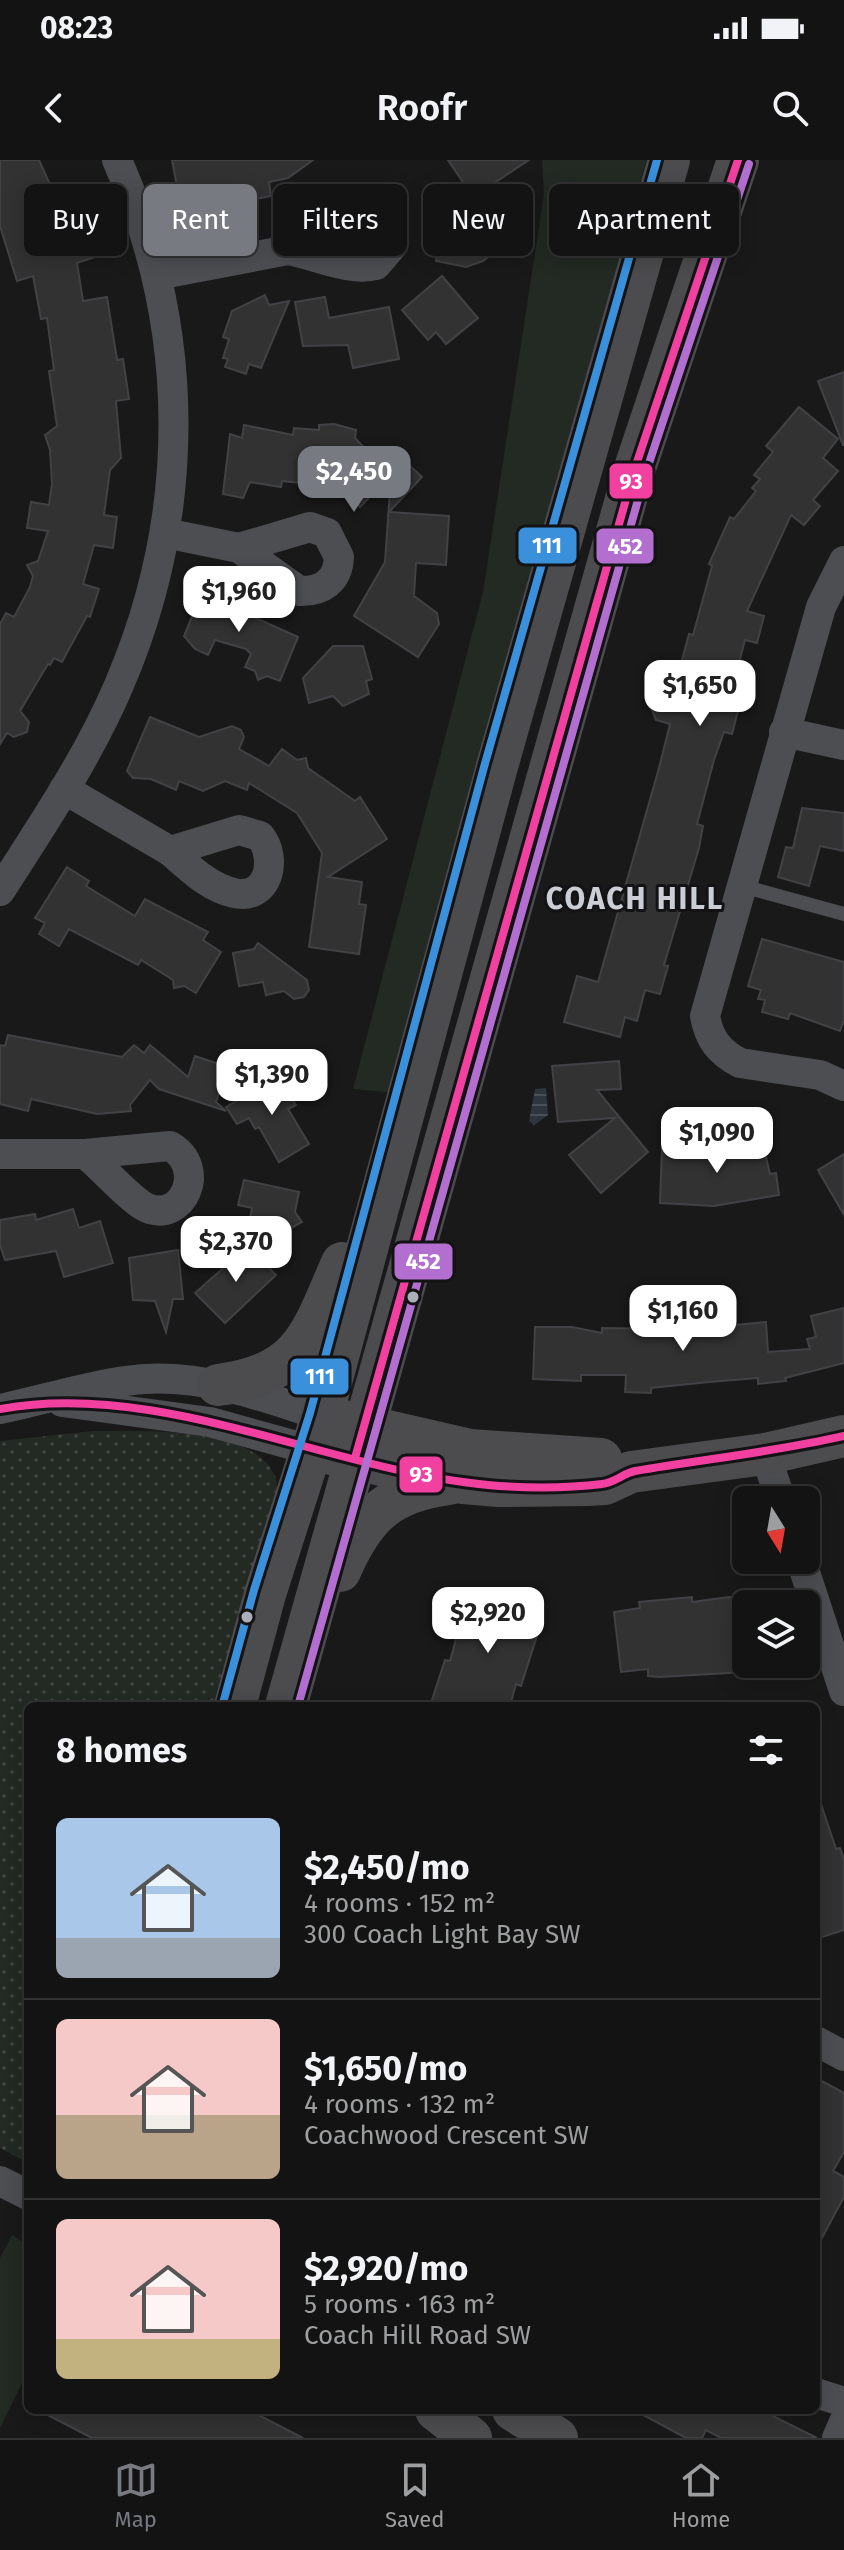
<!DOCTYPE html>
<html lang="en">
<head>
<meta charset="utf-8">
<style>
	body { margin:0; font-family:"Fira Sans",sans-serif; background:#202021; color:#f1f3f6; height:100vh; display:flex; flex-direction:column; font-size:30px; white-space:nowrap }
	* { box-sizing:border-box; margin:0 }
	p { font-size:26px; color:#9d9ea0 }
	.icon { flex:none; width:44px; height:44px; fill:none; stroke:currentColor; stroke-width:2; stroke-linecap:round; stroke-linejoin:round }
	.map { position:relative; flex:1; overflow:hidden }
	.sheet { position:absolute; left:24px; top:1542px; width:796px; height:712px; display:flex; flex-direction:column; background:#131313; border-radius:12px; box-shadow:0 4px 20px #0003,0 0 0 2px #323233 }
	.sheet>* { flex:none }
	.top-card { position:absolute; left:24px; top:24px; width:796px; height:72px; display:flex; gap:16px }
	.needle { width:52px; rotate:169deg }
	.tools { position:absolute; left:732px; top:1326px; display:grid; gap:16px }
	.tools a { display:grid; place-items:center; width:88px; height:88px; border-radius:12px; background:#131313; box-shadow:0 4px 20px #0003,0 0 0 2px #323233; font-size:40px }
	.price { position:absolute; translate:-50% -68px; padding:0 18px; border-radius:16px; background:#fff; color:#222; font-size:26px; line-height:52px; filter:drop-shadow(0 2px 4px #0008) }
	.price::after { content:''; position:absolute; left:50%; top:48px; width:24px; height:18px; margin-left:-12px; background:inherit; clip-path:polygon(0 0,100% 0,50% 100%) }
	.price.current { background:#777a81; color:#fff }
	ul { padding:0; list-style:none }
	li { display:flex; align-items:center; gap:24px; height:200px; padding:0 32px }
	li+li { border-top:2px solid #323233 }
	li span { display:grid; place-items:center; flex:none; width:224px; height:160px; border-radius:12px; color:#555 }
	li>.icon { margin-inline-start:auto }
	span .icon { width:96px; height:96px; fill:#fffc; stroke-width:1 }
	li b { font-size:34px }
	h2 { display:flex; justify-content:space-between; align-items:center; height:96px; padding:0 32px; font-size:34px }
	.tag { padding:0 28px; border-radius:12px; background:#131313; box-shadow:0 4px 20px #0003,0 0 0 2px #323233; font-size:28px; line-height:72px }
	.tag.current { background:#777a81; color:#fff }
	.status { display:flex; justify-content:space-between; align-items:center; height:56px; padding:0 40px; background:#131313; direction:ltr }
	.status svg { height:22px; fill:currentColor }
	header { display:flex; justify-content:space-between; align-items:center; height:104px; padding:0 32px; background:#131313; font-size:36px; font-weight:600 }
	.menu { display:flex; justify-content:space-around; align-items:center; height:112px; border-top:2px solid #323233; background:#131313; font-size:22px; color:#9d9ea0 }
	.menu a { display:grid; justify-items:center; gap:4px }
	.menu .current { color:#777a81 }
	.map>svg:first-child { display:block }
</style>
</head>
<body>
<div class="status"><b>08:23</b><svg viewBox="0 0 49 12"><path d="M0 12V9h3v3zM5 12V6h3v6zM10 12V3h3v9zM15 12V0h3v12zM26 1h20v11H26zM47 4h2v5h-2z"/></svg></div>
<header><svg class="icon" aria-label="back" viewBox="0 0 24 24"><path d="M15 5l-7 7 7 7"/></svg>Roofr<svg class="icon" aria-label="search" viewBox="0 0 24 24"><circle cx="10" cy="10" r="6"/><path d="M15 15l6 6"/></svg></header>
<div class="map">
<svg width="844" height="2278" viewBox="0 0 844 2278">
	<defs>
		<pattern id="park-dots" width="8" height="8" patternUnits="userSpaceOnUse" patternTransform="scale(2)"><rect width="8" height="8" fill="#232923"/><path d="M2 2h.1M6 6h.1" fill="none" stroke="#404641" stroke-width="1.8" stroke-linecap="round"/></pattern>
		<pattern id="water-rules" width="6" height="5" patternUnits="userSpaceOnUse" patternTransform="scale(2)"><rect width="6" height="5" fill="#2e353c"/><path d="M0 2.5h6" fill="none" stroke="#4a5056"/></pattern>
	</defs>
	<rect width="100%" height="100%" fill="#191919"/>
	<g fill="#232923">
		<polygon points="542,0 646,0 576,289 396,933 353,929 483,432 544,34"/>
		<polygon points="12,2075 28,2085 28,2211 0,2268 0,2098"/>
	</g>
	<path fill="url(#park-dots)" d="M93,1271C140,1272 257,1264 276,1319C279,1330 275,1345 273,1356L220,1546H28V2003L0,1988V1281Z"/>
	<polygon fill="url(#water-rules)" points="546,928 548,955 534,965 529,961 535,929"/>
	<g fill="#323232" stroke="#414245" stroke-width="2">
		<polygon points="0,0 39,0 61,49 67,47 75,72 98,65 107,93 77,103 83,141 107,137 117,200 123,199 129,239 116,241 121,298 110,310 104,355 117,357 113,388 94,385 83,424 99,429 90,457 87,456 62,502 54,498 50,505 48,504 20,551 29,562 27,572 14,577 7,573 0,584 0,464 6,453 14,457 30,427 33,416 27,405 38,401 48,371 27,368 31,342 49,345 52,324 50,290 45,275 57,266 49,211 54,210 47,158 41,159 33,116 17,121 0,66"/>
		<polygon points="172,0 313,0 288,18 269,22 271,36 232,44 234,51 206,56 203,41 196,42 194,29 178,32"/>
		<polygon points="448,0 529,0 473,37"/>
		<polygon points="497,42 511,64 502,70 509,80 506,83 483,101 466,107 436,101 442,75 450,76"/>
		<polygon points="442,116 478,158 446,184 436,172 428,180 402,150"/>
		<polygon points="265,135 269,145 289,141 261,208 249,204 246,214 225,207 228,199 223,198 229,179 223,177 232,151"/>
		<polygon points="325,137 329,158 389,147 399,199 353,208 348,185 303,186 295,142"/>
		<polygon points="844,212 844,285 843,285 818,221"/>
		<polygon points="799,247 838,279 823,298 838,311 813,340 820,346 804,365 791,355 747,451 764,456 757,483 745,480 728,544 739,547 732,574 724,572 714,600 697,664 703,666 699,688 664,805 668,806 660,834 645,830 637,861 625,857 620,877 564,862 577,816 598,822 659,608 670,564 656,560 650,545 671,541 689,474 693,475 712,406 709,404 730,357 734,359 756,331 752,328 760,319 754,315 773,292 766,286"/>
		<polygon points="334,264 356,270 355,278 374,298 380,299 391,288 422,317 389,352 449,356 446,405 416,403 414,436 437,453 439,464 418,497 354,456 385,402 391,315 360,347 347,335 355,326 343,315 338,327 282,321 281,327 250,322 243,338 223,334 230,274 242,278 244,265 293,275 294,268 319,270 319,265"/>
		<polygon points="206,422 228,432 223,443 298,477 280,521 267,516 258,520 255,511 245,507 251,494 246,489 215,480 208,495 195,489 184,476"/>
		<polygon points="333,486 363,486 372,519 366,521 369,534 343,546 333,536 309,543 303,518"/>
		<polygon points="150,557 199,577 232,566 241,570 244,577 239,589 269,606 282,589 297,600 306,598 308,608 355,641 360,637 387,679 328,717 362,722 359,744 366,745 359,794 309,787 322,693 297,653 249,623 247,630 225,621 203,631 179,621 176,630 151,619 133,618 127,611"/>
		<polygon points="802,648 844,653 844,691 820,686 809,726 778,717 786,687 793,688"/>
		<polygon points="67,707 89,721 86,726 135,756 145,739 208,772 203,780 221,792 196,833 184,826 174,828 173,820 141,800 138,805 69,769 59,786 39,774 45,763 35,758"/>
		<polygon points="762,779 844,802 844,860 840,871 790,853 788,859 762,852 765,840 758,839 761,830 748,826"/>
		<polygon points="258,783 307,820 309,830 304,837 294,839 284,831 266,835 263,822 239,826 233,793 254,789"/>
		<polygon points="8,875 122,897 134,885 144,893 150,885 188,917 195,896 228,907 216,942 226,951 159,929 150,920 130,945 131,951 97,954 31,939 28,951 0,944 0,885 5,886"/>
		<polygon points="619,901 621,929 597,930 648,992 601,1033 569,995 615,958 558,962 552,906"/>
		<polygon points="277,917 288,919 293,928 290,935 296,945 288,949 309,984 279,1002 259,967 255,969 249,958 237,964 226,947"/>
		<polygon points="747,977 749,986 763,984 770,1014 776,1013 779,1035 714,1046 660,1043 662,988 722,991 720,982"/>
		<polygon points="844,994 844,1055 818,1010"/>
		<polygon points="244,1020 299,1032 295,1052 302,1062 291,1068 289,1079 248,1070 252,1048 238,1045"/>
		<polygon points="73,1049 79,1068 100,1061 113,1103 64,1117 56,1091 5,1100 0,1085 0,1060 35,1054 36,1060"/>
		<polygon points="248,1086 276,1115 225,1163 195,1133"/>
		<polygon points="178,1090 183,1139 173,1139 166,1172 155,1141 133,1140 129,1098"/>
		<polygon points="844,1148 844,1203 785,1218 786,1221 758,1224 758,1218 709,1222 651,1228 651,1233 625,1232 626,1215 581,1215 581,1221 533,1219 535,1167 572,1167 602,1173 602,1168 665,1169 664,1155 700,1152 701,1168 766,1162 768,1192 810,1189 807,1179 816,1177 811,1156"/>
		<polygon points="479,1432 538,1449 531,1474 537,1476 521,1526 516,1524 510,1546 430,1546 445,1500 450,1501 460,1464 465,1456 472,1458"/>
		<polygon points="692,1437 692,1442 729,1437 739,1438 740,1445 746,1444 746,1512 659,1517 648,1516 648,1509 621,1512 614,1452 640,1448 639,1442"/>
		<polygon points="816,1641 820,1641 836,1689 840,1688 844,1700 844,1770 816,1779"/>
		<polygon points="816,1918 844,1933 844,1992 833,2011 844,2017 844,2037 816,2089"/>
		<polygon points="38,2250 249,2250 303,2278 92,2278"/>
		<polygon points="634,2250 761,2250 817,2278 721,2278 706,2270 702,2278 686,2278"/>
	</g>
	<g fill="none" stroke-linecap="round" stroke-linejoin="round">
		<polyline stroke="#4d4e51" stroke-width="14" points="742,726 844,754"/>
		<g stroke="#4d4e51" stroke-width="30">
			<path d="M366,43C388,49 397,64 393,85L376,105C350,112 316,95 288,90L341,51Z"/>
			<polyline points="157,115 288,90"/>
			<path d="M310,367L327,373L339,397C338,421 322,432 299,431L239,388Z"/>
			<polyline points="165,373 239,388"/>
			<path d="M844,401L821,447L705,856C709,879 719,892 740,903L820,915L844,926"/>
			<polyline points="784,572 844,585"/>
			<polyline points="64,629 170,691"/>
			<path d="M239,670L260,676C278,698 269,741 234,733C209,728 189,707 170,691Z"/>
			<path d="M0,731C42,665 88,598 119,525C192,355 192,170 117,0"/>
			<path d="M170,986C208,1008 183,1063 147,1048C131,1041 101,1006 85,994Z"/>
			<polyline points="0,994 85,994"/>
			<polyline points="62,1242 210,1262 311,1290"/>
			<path d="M0,1249C48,1239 95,1223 144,1219C205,1215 265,1237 322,1256"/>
			<polyline points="765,1294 781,1340"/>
			<polyline points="801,1400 844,1531"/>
			<polyline points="816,1881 844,1896"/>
			<polyline points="0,2021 28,2035"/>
			<polyline points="816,2233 844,2242"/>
			<polyline points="837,2278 844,2262"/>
		</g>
		<g stroke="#4c4c4f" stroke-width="42">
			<path d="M218,1225C304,1213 310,1175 342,1103"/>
			<polyline points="335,1259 470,1290 601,1299"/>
			<polyline points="327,1293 463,1323 499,1326 587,1325 605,1324 631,1312 765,1294 844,1276"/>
			<path d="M340,1411C364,1356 388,1332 449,1324"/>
			<polyline points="235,1546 265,1434 322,1256 496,610 669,0"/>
			<polyline points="286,1546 634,311 738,0"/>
			<polyline points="436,2250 471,2278"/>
			<polyline points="513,2250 557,2278"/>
		</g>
		<defs>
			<g id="bus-1">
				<path d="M0,1249C165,1219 335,1314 499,1326C531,1328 569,1328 602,1324C614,1323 624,1313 635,1311C705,1299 775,1292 844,1276"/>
				<polyline points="355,1298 634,311 738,0"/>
			</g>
			<polyline id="bus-2" points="298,1546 645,315 749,4"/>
			<polyline id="bus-3" points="223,1543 254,1430 310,1253 484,607 657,0"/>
		</defs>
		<use href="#bus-1" stroke="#131315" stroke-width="14"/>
		<use href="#bus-2" stroke="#131315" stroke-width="14"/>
		<use href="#bus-3" stroke="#131315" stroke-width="14"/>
		<use href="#bus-1" stroke="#f240a1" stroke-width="8"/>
		<use href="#bus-2" stroke="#b36fd0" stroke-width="8"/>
		<use href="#bus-3" stroke="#3a90db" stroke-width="8"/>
	</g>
	<g fill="#aaafb9" stroke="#131315" stroke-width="3">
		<circle cx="413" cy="1137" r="7"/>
		<circle cx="247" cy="1457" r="7"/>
	</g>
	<g text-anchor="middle" stroke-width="6" stroke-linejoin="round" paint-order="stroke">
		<g font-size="30" font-weight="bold" letter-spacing="2" fill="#cbced5" stroke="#131315">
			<text x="635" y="749">COACH HILL</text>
		</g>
	</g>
	<g stroke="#131315" stroke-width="3">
		<rect x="608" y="302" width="46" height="38" rx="8" fill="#f240a1"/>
		<rect x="517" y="366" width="61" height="39" rx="8" fill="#3a90db"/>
		<rect x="595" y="367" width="60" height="38" rx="8" fill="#b36fd0"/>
		<rect x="393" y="1082" width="61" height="39" rx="8" fill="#b36fd0"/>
		<rect x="289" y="1197" width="61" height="39" rx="8" fill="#3a90db"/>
		<rect x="398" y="1295" width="46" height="39" rx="8" fill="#f240a1"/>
	</g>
	<g font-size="22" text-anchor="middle" font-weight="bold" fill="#fff">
		<text x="631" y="329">93</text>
		<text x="547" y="393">111</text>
		<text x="625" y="394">452</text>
		<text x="423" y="1109">452</text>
		<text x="320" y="1224">111</text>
		<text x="421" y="1322">93</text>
	</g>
</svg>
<div class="tools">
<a><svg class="needle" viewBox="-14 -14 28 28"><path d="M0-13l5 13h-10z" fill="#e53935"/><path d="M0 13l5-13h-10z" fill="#9d9ea0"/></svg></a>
<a><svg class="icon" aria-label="layers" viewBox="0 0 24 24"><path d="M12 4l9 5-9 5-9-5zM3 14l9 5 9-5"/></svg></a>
</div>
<b class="price current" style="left:354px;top:354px">$2,450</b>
<b class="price" style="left:239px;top:474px">$1,960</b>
<b class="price" style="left:700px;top:568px">$1,650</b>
<b class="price" style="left:272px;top:957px">$1,390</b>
<b class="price" style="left:717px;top:1015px">$1,090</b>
<b class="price" style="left:236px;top:1124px">$2,370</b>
<b class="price" style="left:683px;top:1193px">$1,160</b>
<b class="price" style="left:488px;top:1495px">$2,920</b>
<div class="top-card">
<a class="tag">Buy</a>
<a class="tag current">Rent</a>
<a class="tag">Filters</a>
<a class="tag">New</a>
<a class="tag">Apartment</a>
</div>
<section class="sheet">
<h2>8 homes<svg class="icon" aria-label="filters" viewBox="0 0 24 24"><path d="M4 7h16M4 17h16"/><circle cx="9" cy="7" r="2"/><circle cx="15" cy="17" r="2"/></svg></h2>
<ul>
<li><span style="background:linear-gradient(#a9c7e8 75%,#9aa5b1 0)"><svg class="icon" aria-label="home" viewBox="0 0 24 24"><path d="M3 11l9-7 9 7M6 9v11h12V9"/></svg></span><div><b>$2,450/mo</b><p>4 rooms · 152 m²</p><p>300 Coach Light Bay SW</p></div></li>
<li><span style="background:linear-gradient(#f6c9c9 60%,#b9a48a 0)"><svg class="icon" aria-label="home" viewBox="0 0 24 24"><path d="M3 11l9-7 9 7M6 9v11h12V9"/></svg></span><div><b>$1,650/mo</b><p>4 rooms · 132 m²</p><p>Coachwood Crescent SW</p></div></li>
<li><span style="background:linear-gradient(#f6c9c9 75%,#c2b280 0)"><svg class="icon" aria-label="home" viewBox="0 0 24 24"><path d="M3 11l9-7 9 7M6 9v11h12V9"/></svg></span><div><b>$2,920/mo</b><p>5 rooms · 163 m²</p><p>Coach Hill Road SW</p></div></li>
</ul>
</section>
</div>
<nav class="menu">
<a class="current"><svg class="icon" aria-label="map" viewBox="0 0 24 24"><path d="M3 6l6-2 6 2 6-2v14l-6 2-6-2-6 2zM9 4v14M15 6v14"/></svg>Map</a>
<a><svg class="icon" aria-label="saved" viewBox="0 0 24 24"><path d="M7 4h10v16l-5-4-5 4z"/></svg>Saved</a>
<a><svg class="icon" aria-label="home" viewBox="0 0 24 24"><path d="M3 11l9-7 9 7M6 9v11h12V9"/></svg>Home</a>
</nav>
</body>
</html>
